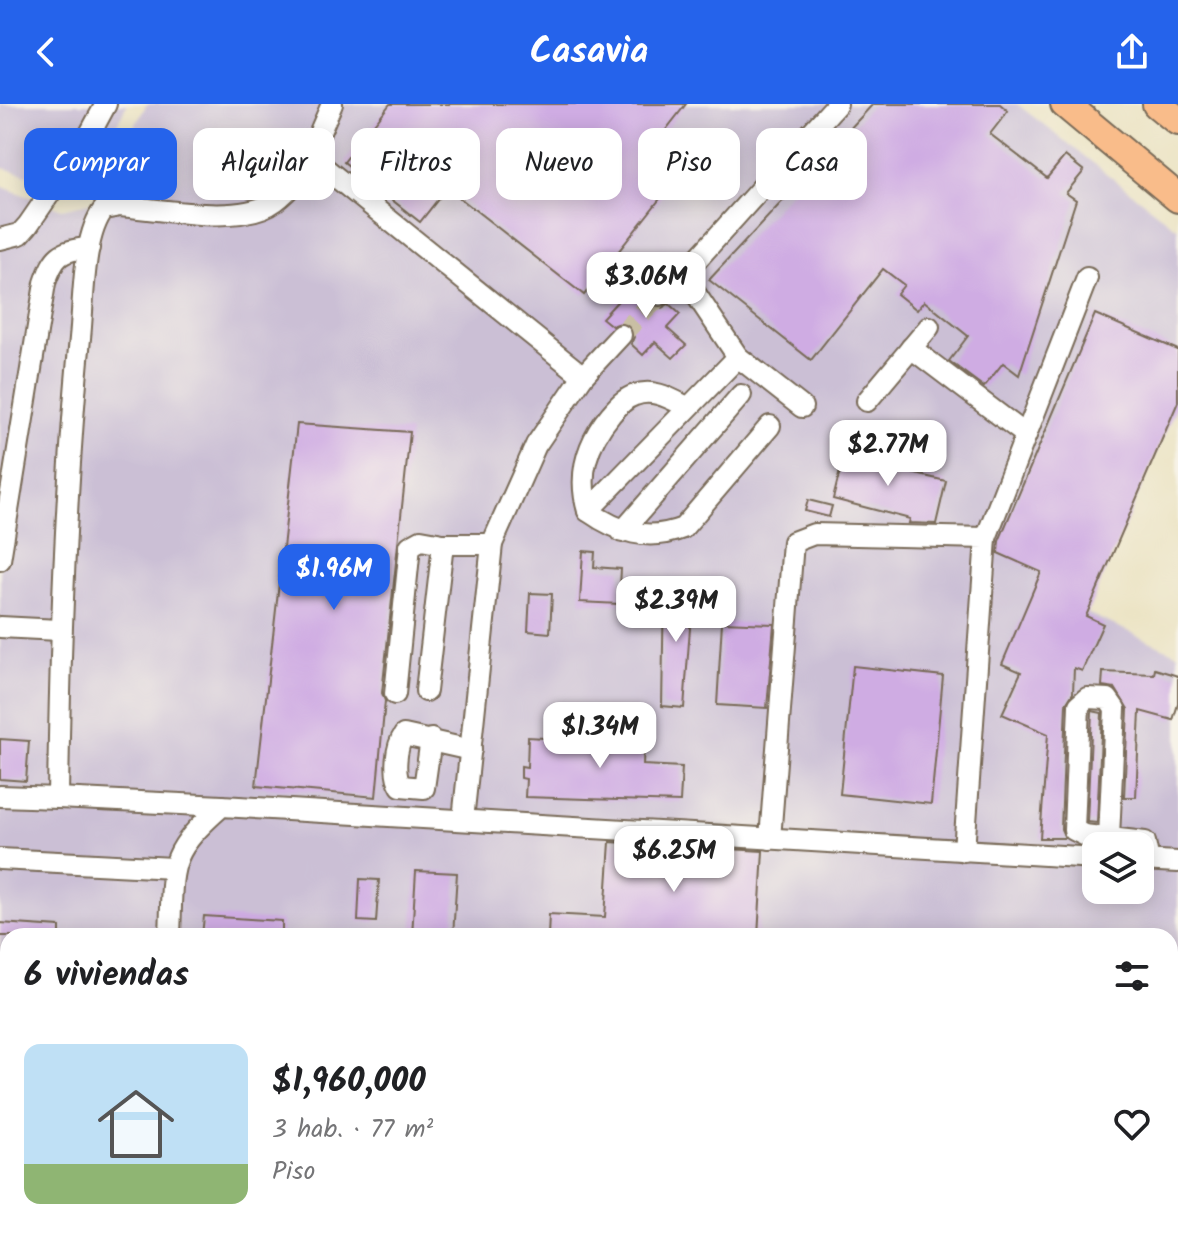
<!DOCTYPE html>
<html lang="es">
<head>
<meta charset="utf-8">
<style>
	body { margin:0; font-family:Kalam,sans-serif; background:#f2f2f2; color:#202124; height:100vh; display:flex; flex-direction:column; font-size:30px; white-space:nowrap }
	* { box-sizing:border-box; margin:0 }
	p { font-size:26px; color:#757577 }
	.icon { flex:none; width:44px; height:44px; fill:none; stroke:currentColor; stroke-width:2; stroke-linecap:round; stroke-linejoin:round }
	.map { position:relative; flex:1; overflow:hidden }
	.drawer { position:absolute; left:0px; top:824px; width:1178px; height:312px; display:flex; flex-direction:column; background:#fff; border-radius:24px 24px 0 0; box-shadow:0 4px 20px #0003 }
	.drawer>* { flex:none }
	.hud { position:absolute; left:24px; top:24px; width:1130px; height:72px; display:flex; gap:16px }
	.controls { position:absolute; left:1082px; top:728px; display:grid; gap:16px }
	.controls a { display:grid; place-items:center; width:72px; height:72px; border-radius:16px; background:#fff; box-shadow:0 4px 20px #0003; font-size:40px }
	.price { position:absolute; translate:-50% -68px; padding:0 18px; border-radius:16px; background:#fff; color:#222; font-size:26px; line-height:52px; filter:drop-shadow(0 2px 4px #0008) }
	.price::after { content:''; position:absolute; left:50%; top:48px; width:24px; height:18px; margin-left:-12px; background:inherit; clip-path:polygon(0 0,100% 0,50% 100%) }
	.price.active { background:#2563eb; color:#fff }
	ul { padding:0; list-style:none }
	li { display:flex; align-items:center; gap:24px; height:200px; padding:0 24px }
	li+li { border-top:2px solid #e0e0e0 }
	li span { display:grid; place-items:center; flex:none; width:224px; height:160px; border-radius:16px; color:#555 }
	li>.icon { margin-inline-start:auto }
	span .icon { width:96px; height:96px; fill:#fffc; stroke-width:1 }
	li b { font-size:34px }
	h2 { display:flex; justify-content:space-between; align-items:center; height:96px; padding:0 24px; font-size:34px }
	.chip { padding:0 28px; border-radius:16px; background:#fff; box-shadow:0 4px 20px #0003; font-size:28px; line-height:72px }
	.chip.active { background:#2563eb; color:#fff }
	header { display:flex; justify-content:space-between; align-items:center; height:104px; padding:0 24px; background:#2563eb; color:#fff; font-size:36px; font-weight:700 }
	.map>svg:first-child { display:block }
</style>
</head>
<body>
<header><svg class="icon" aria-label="back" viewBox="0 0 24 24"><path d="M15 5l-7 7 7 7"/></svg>Casavia<svg class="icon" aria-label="share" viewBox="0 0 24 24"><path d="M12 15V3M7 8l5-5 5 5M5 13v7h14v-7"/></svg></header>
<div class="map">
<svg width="1178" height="1136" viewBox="0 0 1178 1136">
	<rect width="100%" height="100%" fill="#f7f3e8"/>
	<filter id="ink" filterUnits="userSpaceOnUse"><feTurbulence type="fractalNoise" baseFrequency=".0125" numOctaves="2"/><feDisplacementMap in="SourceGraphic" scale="16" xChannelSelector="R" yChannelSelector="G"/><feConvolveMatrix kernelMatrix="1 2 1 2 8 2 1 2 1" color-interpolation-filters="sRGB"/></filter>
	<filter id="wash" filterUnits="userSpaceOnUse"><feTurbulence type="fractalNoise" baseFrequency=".006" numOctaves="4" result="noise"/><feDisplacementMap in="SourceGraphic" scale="32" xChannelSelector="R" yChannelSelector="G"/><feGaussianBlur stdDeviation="1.8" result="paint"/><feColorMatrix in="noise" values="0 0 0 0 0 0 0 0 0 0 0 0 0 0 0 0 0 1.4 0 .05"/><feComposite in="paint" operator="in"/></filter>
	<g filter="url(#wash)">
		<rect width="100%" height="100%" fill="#ece4c5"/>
		<g fill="#cbbfd5" fill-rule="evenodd">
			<polygon points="0,0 127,0 84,88 0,63"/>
			<path d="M147,0H1017L1178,125V299L1087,509L1178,550V1136H0V82L62,105L93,98ZM1096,742H1140V786H1096ZM8,832H1170V1128H8Z"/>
		</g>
		<g id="blocks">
			<g fill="#cface3">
				<polygon points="390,0 686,0 644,54 674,77 584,191 447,84 420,118 344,58"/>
				<polygon points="873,0 1000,0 1008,7 990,30 1047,74 1065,52 1084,67 1066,89 1076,96 1019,271 1003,259 984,283 949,257 968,232 924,197 917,206 897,190 904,181 883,165 811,256 709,176"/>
				<polygon points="640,173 650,183 647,193 651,200 662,204 669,200 680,210 667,224 686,241 673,254 655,238 643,251 631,240 634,233 630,222 623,218 612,222 602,214"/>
				<polygon points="1095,210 1178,246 1178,298 1086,512 1103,520 1082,567 1074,564 1073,589 1066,600 1061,725 1065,734 1040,734 1048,630 1002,610 1021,568 1002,560 1041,468 998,449 999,437"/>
				<polygon points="297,320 410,328 382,589 385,597 376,693 256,682"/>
				<polygon points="846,343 893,354 890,364 946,377 936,420 909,419 910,415 833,395"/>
				<polygon points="808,396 832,402 829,413 805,407"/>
				<polygon points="583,447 595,448 594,463 621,465 619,500 580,498"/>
				<polygon points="664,482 693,484 684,604 662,602"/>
				<polygon points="530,489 552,490 550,529 528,527"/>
				<polygon points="722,518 774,520 767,604 717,601"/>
				<polygon points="853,562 943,572 931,700 840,690"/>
				<polygon points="1155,565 1178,572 1178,600 1173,616 1140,607 1136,693 1124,693 1128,605 1115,584 1102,582 1103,568 1154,570"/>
				<polygon points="1092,607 1102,609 1097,719 1087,718"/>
				<polygon points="617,613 645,615 643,661 682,663 680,698 525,693 526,675 521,674 521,662 527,663 528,633 561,635 561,642 615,648"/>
				<polygon points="0,635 29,637 26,677 0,675"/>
				<polygon points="610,738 763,747 758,832 548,832 549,810 605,813"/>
				<polygon points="416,767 457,769 453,832 412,832"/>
				<polygon points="360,775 379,776 376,818 358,817"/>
				<polygon points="204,812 282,817 282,832 202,832"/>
				<polygon points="0,819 60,823 60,832 0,832"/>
			</g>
		</g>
	</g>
	<g filter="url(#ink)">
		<use href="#blocks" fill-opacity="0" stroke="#796b58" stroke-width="2"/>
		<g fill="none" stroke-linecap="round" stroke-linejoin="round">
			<polyline stroke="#c9bfa4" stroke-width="20" stroke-dasharray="20 10" stroke-linecap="butt" points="621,231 660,191"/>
			<defs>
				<g id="minor">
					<polyline points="316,57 319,30 332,0"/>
					<polyline points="0,135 20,130 28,121 86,37 106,0"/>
					<polyline points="683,171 738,253 802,303"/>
					<polyline points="660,191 683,171 837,0"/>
					<polyline points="911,244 1026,331"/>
					<polyline points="867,297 929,223"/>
					<path d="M687,303C671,295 654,284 635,291C625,294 618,302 611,310C587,339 577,370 588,407C618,428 647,438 683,424L770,322"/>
					<polyline points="588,407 738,253"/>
					<polyline points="622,428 741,291"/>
					<polyline points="986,434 1087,174"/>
					<path d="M0,456L45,179C54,152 60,146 89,144"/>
					<polyline points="0,523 59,526"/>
					<polyline points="426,587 443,440 492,440"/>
					<polyline points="395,590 410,442 421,436 443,440"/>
					<path d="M431,635L424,684L401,682C393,670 396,642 404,631L471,646"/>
					<path d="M0,692L58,694C60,540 65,387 80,234C84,198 82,132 104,105L120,102C160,105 242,122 275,97C290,86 302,70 316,57L583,272"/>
					<polyline points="58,694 222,702"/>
					<polyline points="463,716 492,440 536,341 583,272 621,231"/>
					<polyline points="1109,733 1115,605 1108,595 1087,594 1079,601 1074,726 1084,731 1145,738 1149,757"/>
					<polyline points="770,735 793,438 814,430 986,434 964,747"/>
					<polyline points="0,755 173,764"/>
					<polyline points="1140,756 1178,758"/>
					<path d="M170,832C173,761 166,751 222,702L1096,754"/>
					<polyline points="1170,969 1178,970"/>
					<polyline points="0,1077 8,1078"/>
					<polyline points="226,1128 238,1136"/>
					<polyline points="776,1136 778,1128"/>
				</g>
				<g id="highway">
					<polyline points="1065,0 1178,94"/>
					<polyline points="1157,0 1178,17"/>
				</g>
			</defs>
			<use href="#minor" stroke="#796b58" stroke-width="24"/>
			<use href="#highway" stroke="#796b58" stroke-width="32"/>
			<use href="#minor" stroke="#fff" stroke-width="20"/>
			<use href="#highway" stroke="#f9bc8a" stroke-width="28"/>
			<defs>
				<g id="rail">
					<polyline points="1170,907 1178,907"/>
					<polyline points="1170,1010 1178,1009"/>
				</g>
			</defs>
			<use href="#rail" stroke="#3b2a1e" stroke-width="7"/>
			<use href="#rail" stroke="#f7f3e8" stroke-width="4" stroke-dasharray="12" stroke-linecap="butt"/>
		</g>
	</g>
</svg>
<div class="controls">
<a><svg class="icon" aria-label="layers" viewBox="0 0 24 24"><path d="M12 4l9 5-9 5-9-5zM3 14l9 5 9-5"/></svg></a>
</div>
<b class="price" style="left:646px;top:216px">$3.06M</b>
<b class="price" style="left:888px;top:384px">$2.77M</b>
<b class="price active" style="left:334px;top:508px">$1.96M</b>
<b class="price" style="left:676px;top:540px">$2.39M</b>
<b class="price" style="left:600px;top:666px">$1.34M</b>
<b class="price" style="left:674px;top:790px">$6.25M</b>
<div class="hud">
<a class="chip active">Comprar</a>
<a class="chip">Alquilar</a>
<a class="chip">Filtros</a>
<a class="chip">Nuevo</a>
<a class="chip">Piso</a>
<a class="chip">Casa</a>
</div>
<section class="drawer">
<h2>6 viviendas<svg class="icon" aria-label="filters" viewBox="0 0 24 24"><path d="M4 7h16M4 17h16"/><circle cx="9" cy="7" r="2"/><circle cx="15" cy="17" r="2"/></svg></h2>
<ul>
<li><span style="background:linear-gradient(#bfe0f5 75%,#8fb573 0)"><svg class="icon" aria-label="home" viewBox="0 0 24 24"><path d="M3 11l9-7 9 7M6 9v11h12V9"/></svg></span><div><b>$1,960,000</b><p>3 hab. · 77 m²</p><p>Piso</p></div><svg class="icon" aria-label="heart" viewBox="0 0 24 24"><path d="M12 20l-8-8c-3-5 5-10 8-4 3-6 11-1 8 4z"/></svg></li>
</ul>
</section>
</div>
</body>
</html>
